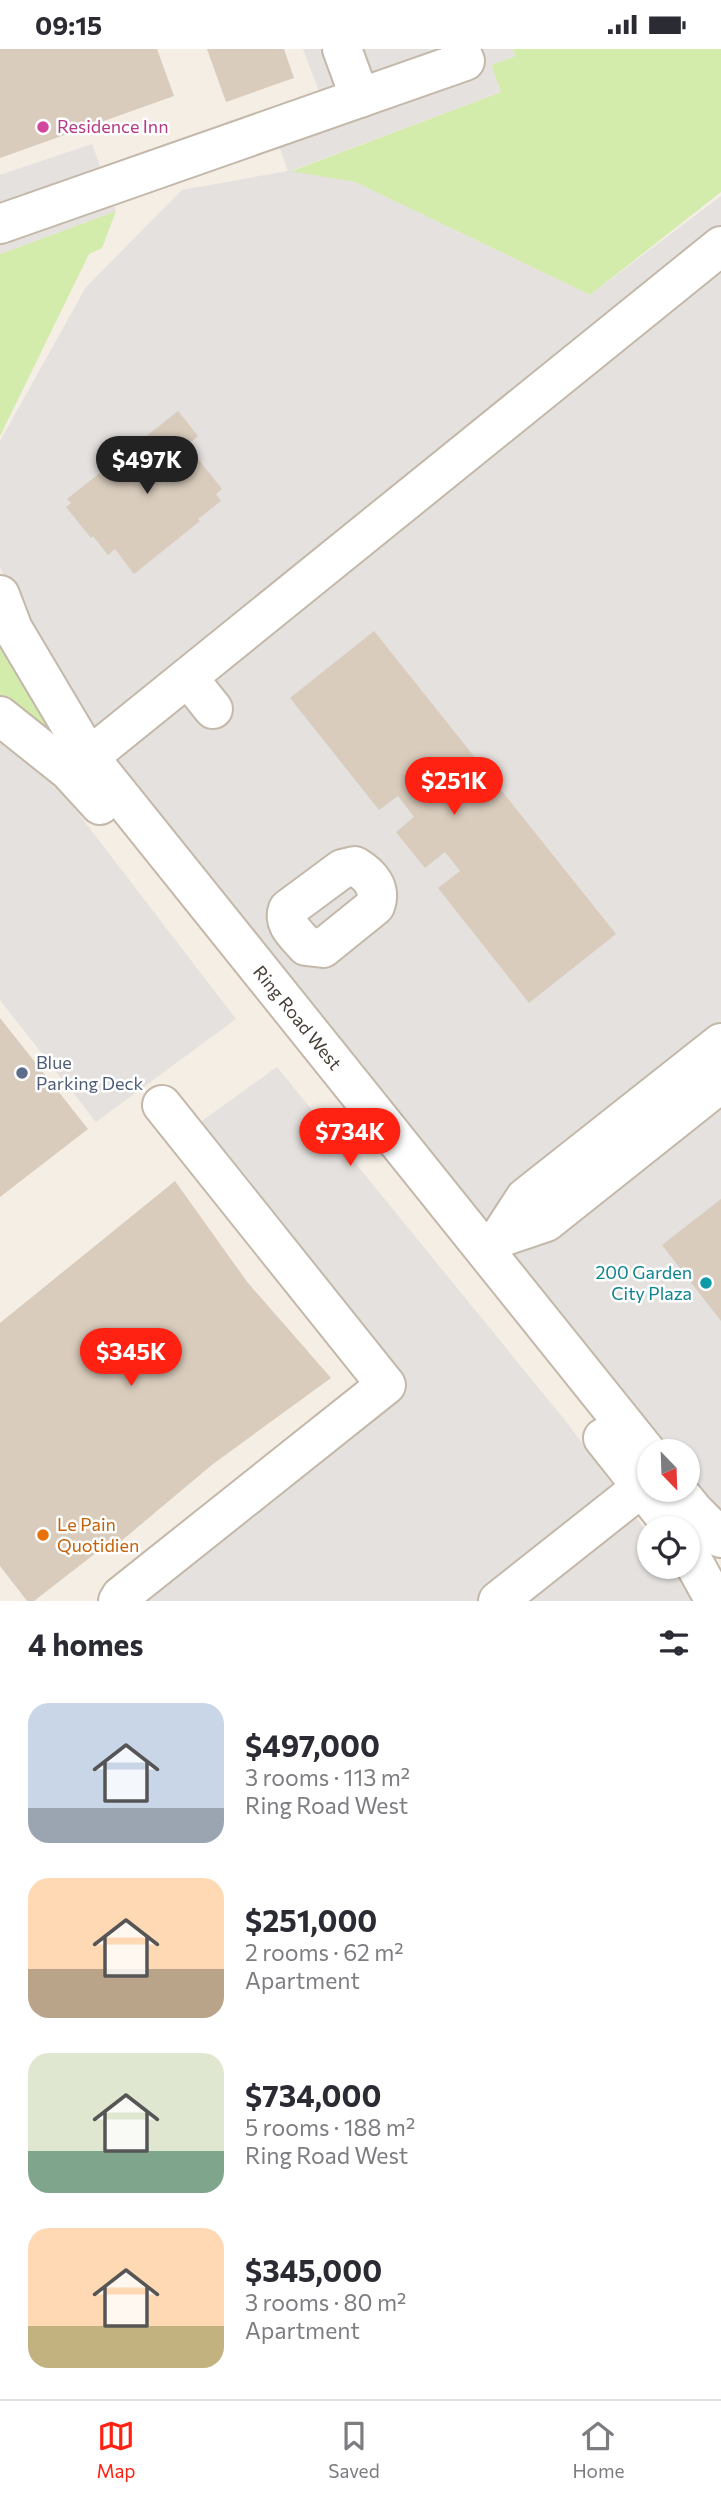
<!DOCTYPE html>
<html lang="en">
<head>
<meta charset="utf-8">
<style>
	body { margin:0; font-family:Commissioner,sans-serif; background:#f2f2f3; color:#2b2b33; height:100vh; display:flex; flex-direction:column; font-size:26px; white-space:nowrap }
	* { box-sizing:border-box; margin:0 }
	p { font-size:23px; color:#7c7c81 }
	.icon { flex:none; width:38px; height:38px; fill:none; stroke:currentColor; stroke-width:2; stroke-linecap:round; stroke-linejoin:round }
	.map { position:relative; height:1552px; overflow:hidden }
	.details { display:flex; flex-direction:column; background:#fff; flex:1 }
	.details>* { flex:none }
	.needle { width:46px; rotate:157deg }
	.buttons { position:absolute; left:637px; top:1390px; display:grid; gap:14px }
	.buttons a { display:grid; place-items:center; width:63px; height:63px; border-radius:50%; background:#fff; box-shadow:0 2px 5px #0004; font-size:35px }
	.price { position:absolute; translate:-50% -60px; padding:0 16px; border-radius:24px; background:#ff2111; color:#fff; font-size:23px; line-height:46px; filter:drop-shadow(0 2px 4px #0008) }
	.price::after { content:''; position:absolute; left:50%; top:42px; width:21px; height:16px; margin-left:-10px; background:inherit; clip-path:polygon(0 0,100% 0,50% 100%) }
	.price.selected { background:#222; color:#fff }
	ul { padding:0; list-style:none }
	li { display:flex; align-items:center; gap:21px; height:175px; padding:0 28px }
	li span { display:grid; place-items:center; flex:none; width:196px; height:140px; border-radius:21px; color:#555 }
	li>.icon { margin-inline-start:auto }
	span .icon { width:84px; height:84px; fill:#fffc; stroke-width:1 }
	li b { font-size:30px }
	h2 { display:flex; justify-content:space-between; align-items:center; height:84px; padding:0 28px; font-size:30px }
	.status { display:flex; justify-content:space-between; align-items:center; height:49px; padding:0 35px; background:#fff; direction:ltr }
	.status svg { height:19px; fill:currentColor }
	.tab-bar { display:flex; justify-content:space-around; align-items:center; height:98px; border-top:2px solid #e1e1e2; background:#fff; font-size:19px; color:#7c7c81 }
	.tab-bar a { display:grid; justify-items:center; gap:4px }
	.tab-bar .selected { color:#ff2111 }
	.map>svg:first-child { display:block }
</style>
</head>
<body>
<div class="status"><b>09:15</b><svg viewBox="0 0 49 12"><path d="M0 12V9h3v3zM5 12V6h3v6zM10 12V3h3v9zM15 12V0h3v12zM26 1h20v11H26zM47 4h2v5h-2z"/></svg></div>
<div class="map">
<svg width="721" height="1552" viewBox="0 0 721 1552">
	<rect width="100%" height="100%" fill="#f4eee5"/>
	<g fill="#d3ebab">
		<polygon points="513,0 721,0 721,143 590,246 355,133 289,123 501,43 491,16 515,7"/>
		<polygon points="116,162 102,199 89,205 0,387 0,205"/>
		<polygon points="0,579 56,687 0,646"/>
	</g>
	<g fill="#e4e1de">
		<polygon points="303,0 513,0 515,7 491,16 501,43 290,122 355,133 590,246 721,147 721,1466 688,1424 688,1402 670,1402 104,711 45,610 0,518 0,392 86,238 182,141 288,122 269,70 322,50"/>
		<polygon points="92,95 116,162 0,205 0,126"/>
		<polygon points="0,694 51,729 236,970 96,1073 0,951"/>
		<polygon points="277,1018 568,1375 649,1486 649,1517 672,1517 697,1552 99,1552 99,1549 380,1324 178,1089"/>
	</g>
	<g fill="#d9ccbd">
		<polygon points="0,0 157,0 174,47 0,109"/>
		<polygon points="207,0 284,0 294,29 226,53"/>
		<polygon points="178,362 198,387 187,396 222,440 216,445 221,452 198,470 200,472 134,525 115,500 108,506 93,487 91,489 66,458 71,454 67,450"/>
		<polygon points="374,582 616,885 529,954 438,839 460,822 445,803 425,819 396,783 414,768 398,747 379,761 290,649"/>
		<polygon points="0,969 88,1080 0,1148"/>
		<polygon points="175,1132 248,1234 331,1329 213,1415 114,1498 110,1493 34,1552 27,1552 0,1517 0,1274"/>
		<polygon points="721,1150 721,1272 662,1196"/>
	</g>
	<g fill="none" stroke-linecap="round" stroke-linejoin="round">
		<defs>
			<g id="minor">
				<polyline points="342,0 360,49"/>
				<polyline points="0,175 465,12 460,0"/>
				<polyline points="0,546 13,580 89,708 649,1406"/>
				<polyline points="189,630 213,660"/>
				<polyline points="0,667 69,722 100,756"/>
				<polyline points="89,708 721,197"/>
				<path d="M355,817C370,826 382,839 375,857L323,899L306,897C297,886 282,875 288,860L342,820Z"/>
				<polyline points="499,1189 525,1149 721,994"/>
				<polyline points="493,1194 499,1189 546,1173 721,1034"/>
				<polyline points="603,1389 674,1479"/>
				<polyline points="676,1440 694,1462 721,1489"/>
				<polyline points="688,1503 715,1552"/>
				<polyline points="118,1552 121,1547 386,1336 162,1056"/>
				<polyline points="498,1552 642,1438"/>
			</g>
		</defs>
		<use href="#minor" stroke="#c3b8aa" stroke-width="42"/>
		<use href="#minor" stroke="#fff" stroke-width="38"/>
	</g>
	<circle fill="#d1479c" stroke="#fff" stroke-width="2.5" cx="43" cy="78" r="7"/>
	<circle fill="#5c6f8a" stroke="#fff" stroke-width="2.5" cx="22" cy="1024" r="7"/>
	<circle fill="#0f9aa8" stroke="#fff" stroke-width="2.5" cx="706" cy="1234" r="7"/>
	<circle fill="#e8710a" stroke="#fff" stroke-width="2.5" cx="43" cy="1486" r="7"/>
	<g text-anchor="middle" stroke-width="5" stroke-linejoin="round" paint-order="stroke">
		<g font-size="18" fill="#b23c85" stroke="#fff" text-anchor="start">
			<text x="57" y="84">Residence Inn</text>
		</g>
		<g font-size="18" fill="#473e34" stroke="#fff">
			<text transform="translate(297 969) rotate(51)" y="6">Ring Road West</text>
		</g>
		<g font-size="18" fill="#4e5e75" stroke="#fff" text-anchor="start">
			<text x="36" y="1020">Blue<tspan x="36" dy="21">Parking Deck</tspan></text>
		</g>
		<g font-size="18" fill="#0d838f" stroke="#fff" text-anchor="end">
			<text x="692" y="1230">200 Garden<tspan x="692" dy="21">City Plaza</tspan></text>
		</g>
		<g font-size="18" fill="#c56008" stroke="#fff" text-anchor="start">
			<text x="57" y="1482">Le Pain<tspan x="57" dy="21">Quotidien</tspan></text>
		</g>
	</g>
</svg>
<div class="buttons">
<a><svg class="needle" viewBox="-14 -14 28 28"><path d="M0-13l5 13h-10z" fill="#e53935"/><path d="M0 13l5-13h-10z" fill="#7c7c81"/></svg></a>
<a><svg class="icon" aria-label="locate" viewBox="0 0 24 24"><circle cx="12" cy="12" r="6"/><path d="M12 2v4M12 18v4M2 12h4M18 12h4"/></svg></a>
</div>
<b class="price selected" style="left:147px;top:447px">$497K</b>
<b class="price" style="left:454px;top:768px">$251K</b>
<b class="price" style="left:350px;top:1119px">$734K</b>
<b class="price" style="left:131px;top:1339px">$345K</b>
</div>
<section class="details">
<h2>4 homes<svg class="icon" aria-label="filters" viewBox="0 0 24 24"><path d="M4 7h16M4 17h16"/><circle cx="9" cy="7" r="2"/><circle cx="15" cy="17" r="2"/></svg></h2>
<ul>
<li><span style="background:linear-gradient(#c9d6e8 75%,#9aa5b1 0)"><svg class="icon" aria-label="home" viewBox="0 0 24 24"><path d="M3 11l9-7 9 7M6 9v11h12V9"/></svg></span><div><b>$497,000</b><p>3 rooms · 113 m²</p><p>Ring Road West</p></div></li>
<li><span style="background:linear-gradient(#ffd9b3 65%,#b9a48a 0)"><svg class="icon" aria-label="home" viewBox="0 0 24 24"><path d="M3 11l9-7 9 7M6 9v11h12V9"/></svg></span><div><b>$251,000</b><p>2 rooms · 62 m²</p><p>Apartment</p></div></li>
<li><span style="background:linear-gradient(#dfe7d0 70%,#7fa58c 0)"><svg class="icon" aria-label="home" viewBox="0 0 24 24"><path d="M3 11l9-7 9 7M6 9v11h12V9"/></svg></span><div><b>$734,000</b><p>5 rooms · 188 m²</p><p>Ring Road West</p></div></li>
<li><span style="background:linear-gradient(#ffd9b3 70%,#c2b280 0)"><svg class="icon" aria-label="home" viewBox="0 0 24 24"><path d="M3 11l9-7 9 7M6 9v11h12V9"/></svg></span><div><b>$345,000</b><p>3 rooms · 80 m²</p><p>Apartment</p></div></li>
</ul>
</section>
<nav class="tab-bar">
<a class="selected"><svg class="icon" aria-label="map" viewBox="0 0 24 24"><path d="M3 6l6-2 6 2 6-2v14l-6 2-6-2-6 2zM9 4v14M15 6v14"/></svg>Map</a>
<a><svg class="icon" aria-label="saved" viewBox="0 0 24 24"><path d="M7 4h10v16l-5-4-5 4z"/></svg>Saved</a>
<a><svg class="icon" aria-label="home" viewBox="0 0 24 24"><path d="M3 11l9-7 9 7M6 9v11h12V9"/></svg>Home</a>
</nav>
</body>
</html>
